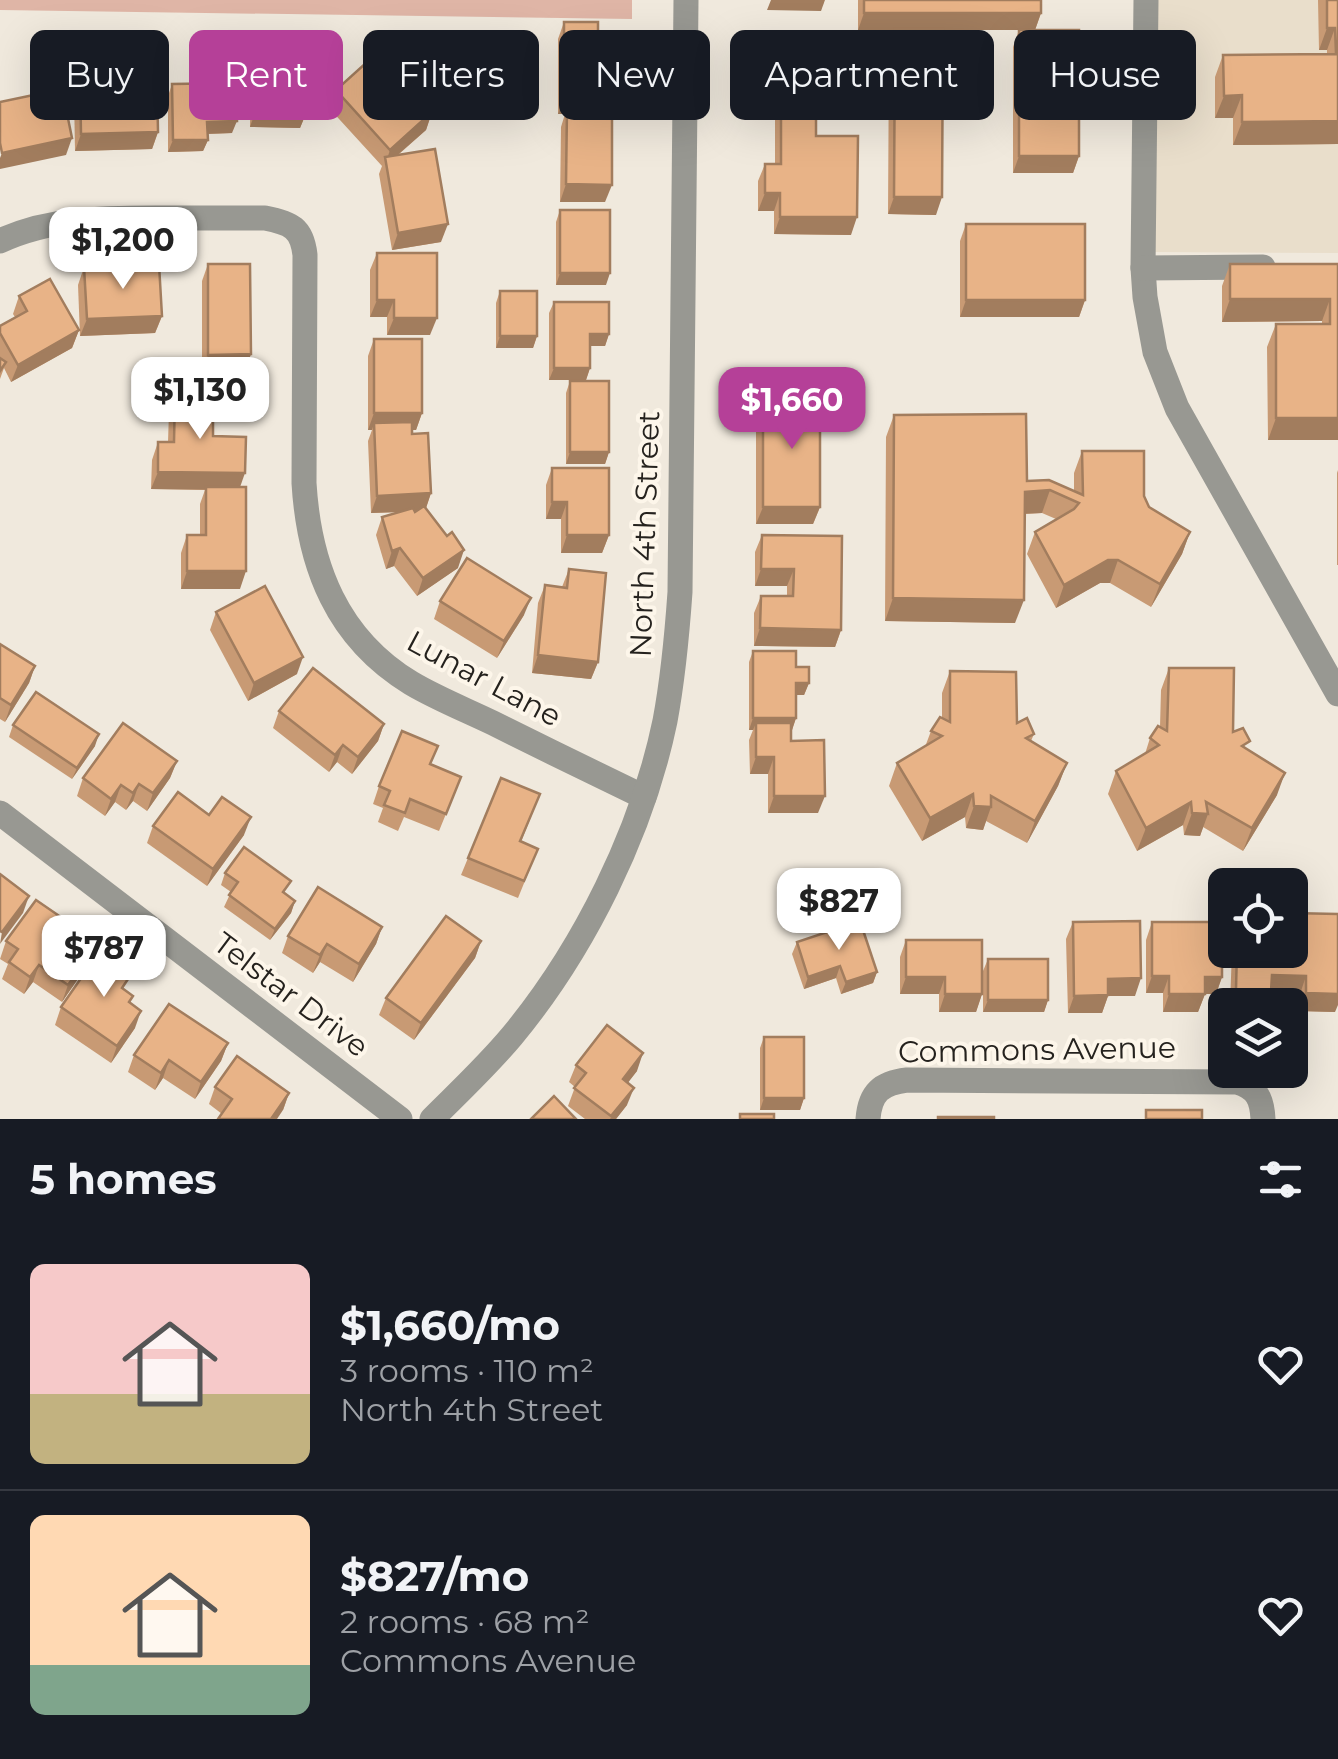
<!DOCTYPE html>
<html lang="en">
<head>
<meta charset="utf-8">
<style>
	body { margin:0; font-family:Montserrat,sans-serif; background:#242831; color:#f1f3f6; height:100vh; display:flex; flex-direction:column; font-size:38px; white-space:nowrap }
	* { box-sizing:border-box; margin:0 }
	p { font-size:32px; color:#9ea1a6 }
	.icon { flex:none; width:55px; height:55px; fill:none; stroke:currentColor; stroke-width:2; stroke-linecap:round; stroke-linejoin:round }
	.map { position:relative; height:1119px; overflow:hidden }
	.panel { display:flex; flex-direction:column; background:#171b24; flex:1 }
	.panel>* { flex:none }
	.top-card { position:absolute; left:30px; top:30px; width:1280px; height:90px; display:flex; gap:20px }
	.controls { position:absolute; left:1208px; top:868px; display:grid; gap:20px }
	.controls a { display:grid; place-items:center; width:100px; height:100px; border-radius:15px; background:#171b24; box-shadow:0 10px 40px #0002; font-size:50px }
	.price { position:absolute; translate:-50% -85px; padding:0 22px; border-radius:20px; background:#fff; color:#222; font-size:32px; line-height:65px; filter:drop-shadow(0 2px 5px #0008) }
	.price::after { content:''; position:absolute; left:50%; top:60px; width:30px; height:22px; margin-left:-15px; background:inherit; clip-path:polygon(0 0,100% 0,50% 100%) }
	.price.current { background:#b54098; color:#fff }
	ul { padding:0; list-style:none }
	li { display:flex; align-items:center; gap:30px; height:250px; padding:0 30px }
	li+li { border-top:2px solid #363941 }
	li span { display:grid; place-items:center; flex:none; width:280px; height:200px; border-radius:15px; color:#555 }
	li>.icon { margin-inline-start:auto }
	span .icon { width:120px; height:120px; fill:#fffc; stroke-width:1 }
	li b { font-size:42px }
	h2 { display:flex; justify-content:space-between; align-items:center; height:120px; padding:0 30px; font-size:42px }
	.pill { padding:0 35px; border-radius:15px; background:#171b24; box-shadow:0 10px 40px #0002; font-size:35px; line-height:90px }
	.pill.current { background:#b54098; color:#fff }
	.map>svg:first-child { display:block }
</style>
</head>
<body>
<div class="map">
<svg width="1338" height="1119" viewBox="0 0 1338 1119">
	<rect width="100%" height="100%" fill="#f0e9dd"/>
	<polygon fill="#e9decb" points="1156,0 1338,0 1338,253 1154,252"/>
	<polygon fill="#dfb5a6" points="0,0 632,0 632,19 0,10"/>
	<g fill="none" stroke-linecap="round" stroke-linejoin="round">
		<g stroke="#989892" stroke-width="25">
			<polyline points="1146,0 1143,268 1145,297 1155,352 1177,408 1338,694"/>
			<path d="M0,241C51,217 107,218 163,218C197,218 231,218 265,218C291,223 302,228 305,255L304,483C309,566 337,638 411,683C436,698 466,710 493,723C543,748 594,773 644,797"/>
			<polyline points="1143,268 1263,267"/>
			<polyline points="0,813 400,1119"/>
			<path d="M432,1119C459,1092 487,1066 512,1036C584,949 642,832 665,721C673,678 677,635 680,592L686,0"/>
			<path d="M868,1119C870,1093 881,1083 907,1080L1237,1082C1257,1088 1262,1099 1263,1119"/>
		</g>
	</g>
	<g fill="#c89a74">
		<polygon points="858,0 1041,0 1041,13 1035,30 1079,156 1073,173 1013,173 1013,47 1019,30 943,30 936,215 888,214 889,46 894,30 858,30"/>
		<polygon points="1318,0 1338,0 1338,144 1233,145 1233,118 1215,118 1215,77 1223,55 1327,54 1327,50 1319,50"/>
		<polygon points="564,22 598,43 614,96 610,110 605,202 560,202 561,127 565,114 558,114 558,39"/>
		<polygon points="257,52 329,94 323,111 307,111 300,128 250,127 251,69"/>
		<polygon points="377,74 432,112 426,130 398,155 441,242 392,250 379,174 382,166 329,108 336,90"/>
		<polygon points="80,78 158,132 152,149 75,151 74,95"/>
		<polygon points="172,84 232,133 207,134 208,140 203,151 168,152 168,96"/>
		<polygon points="781,98 816,136 851,235 774,234 774,211 758,211 758,181 765,164 775,164 775,116"/>
		<polygon points="560,210 606,285 556,285 556,222"/>
		<polygon points="966,224 1085,300 1079,317 960,317 960,241"/>
		<polygon points="377,253 430,335 387,335 387,317 370,317 370,270"/>
		<polygon points="208,264 251,354 244,372 202,372 202,281"/>
		<polygon points="1230,264 1338,264 1338,440 1268,440 1267,347 1276,324 1322,324 1322,321 1222,322 1222,286"/>
		<polygon points="84,267 162,316 155,333 80,336 78,285"/>
		<polygon points="500,291 537,336 533,348 496,348 496,303"/>
		<polygon points="19,296 79,330 72,348 11,382 4,368 0,379 0,326 15,317 13,314"/>
		<polygon points="554,302 609,334 605,346 590,346 590,368 586,380 549,380 549,313"/>
		<polygon points="374,339 422,413 416,430 412,430 431,493 426,508 458,568 417,596 394,566 386,569 376,535 382,517 402,512 371,513 368,441 372,430 368,430 368,356"/>
		<polygon points="570,381 609,452 605,464 566,464 566,393"/>
		<polygon points="175,395 213,436 240,487 240,589 181,589 181,553 187,535 200,535 200,504 205,490 151,489 152,460 158,442 168,442 169,412"/>
		<polygon points="763,397 820,507 813,524 756,524 756,415"/>
		<polygon points="894,415 1027,481 1074,491 1074,473 1082,451 1144,496 1149,507 1190,532 1182,554 1151,607 1110,583 1100,583 1056,608 1027,554 1035,532 1056,519 1042,513 1025,514 1015,623 885,621 886,437"/>
		<polygon points="552,468 609,535 602,553 561,553 561,519 546,519 546,485"/>
		<polygon points="1338,470 1338,565 1337,565 1337,473"/>
		<polygon points="762,535 842,536 841,630 835,647 754,646 754,613 761,596 787,596 787,586 755,586 755,552"/>
		<polygon points="569,569 598,662 591,679 532,673 538,603 545,585 562,587"/>
		<polygon points="440,601 524,615 497,658 434,619"/>
		<polygon points="216,612 297,674 248,701 210,630"/>
		<polygon points="0,644 35,666 29,683 5,722 0,719"/>
		<polygon points="753,651 796,667 809,683 804,695 796,695 796,718 792,730 791,730 791,741 818,813 768,813 768,774 750,774 749,740 753,730 749,730 749,662"/>
		<polygon points="1169,668 1233,732 1247,749 1277,795 1243,851 1203,827 1200,836 1184,835 1183,825 1137,851 1108,794 1116,771 1145,754 1150,738 1160,727 1161,690"/>
		<polygon points="950,671 1017,723 1034,734 1031,741 1067,763 1058,786 1027,843 986,821 983,830 966,828 965,817 922,841 889,786 897,763 925,747 931,731 942,718 942,693"/>
		<polygon points="279,711 384,724 378,741 352,774 337,762 329,772 273,728"/>
		<polygon points="13,725 95,746 72,779 9,737"/>
		<polygon points="177,761 170,778 147,811 133,801 126,810 115,802 105,816 77,796 83,778"/>
		<polygon points="431,765 461,777 439,831 404,817 398,831 378,822 383,808 373,804 379,786"/>
		<polygon points="540,794 521,842 531,866 518,898 461,875 468,858"/>
		<polygon points="209,815 244,835 207,886 147,843 153,826"/>
		<polygon points="225,873 286,894 295,901 291,913 270,940 224,907 231,892 221,885"/>
		<polygon points="1073,922 1135,996 1108,996 1102,1013 1068,1013 1066,939"/>
		<polygon points="1152,922 1222,977 1216,994 1205,994 1198,1012 1163,1012 1163,993 1146,993 1146,940"/>
		<polygon points="382,927 376,944 353,982 320,962 313,973 282,953 288,936"/>
		<polygon points="65,940 89,956 82,973 62,1002 33,982 24,994 2,979 8,964 0,959 6,941"/>
		<polygon points="906,940 982,994 976,1012 939,1012 939,994 900,994 900,957"/>
		<polygon points="481,941 475,958 414,1040 379,1015 386,998"/>
		<polygon points="797,942 877,972 873,983 841,994 836,978 804,989 792,954"/>
		<polygon points="1232,950 1290,950 1335,1012 1299,1011 1300,994 1270,993 1266,1005 1230,1005"/>
		<polygon points="988,959 1048,1000 1044,1012 983,1012 983,971"/>
		<polygon points="126,991 131,1003 135,1028 111,1063 55,1025 61,1007"/>
		<polygon points="764,1037 804,1098 800,1110 760,1110 760,1048"/>
		<polygon points="228,1043 221,1061 195,1099 163,1078 155,1090 128,1072 134,1055"/>
		<polygon points="576,1065 637,1071 627,1083 627,1105 616,1119 585,1119 568,1106 575,1087 569,1082"/>
		<polygon points="215,1087 289,1093 283,1110 222,1114 209,1104"/>
	</g>
	<g fill="#a27d5e">
		<polygon points="771,0 825,0 821,11 767,10"/>
		<polygon points="864,13 1041,13 1035,30 858,30"/>
		<polygon points="1327,28 1335,28 1327,50 1319,50"/>
		<polygon points="307,93 329,94 323,111 307,111 300,128 250,127 256,110"/>
		<polygon points="1242,95 1233,118 1215,118 1224,96"/>
		<polygon points="564,96 614,96 608,114 567,109 565,114 558,114"/>
		<polygon points="432,112 426,130 386,165 386,162 390,150"/>
		<polygon points="237,121 232,133 203,134 207,122"/>
		<polygon points="1338,121 1338,144 1233,145 1242,122"/>
		<polygon points="158,132 152,149 75,151 81,134"/>
		<polygon points="72,138 66,155 0,169 0,158 2,153"/>
		<polygon points="173,140 208,140 203,151 168,152"/>
		<polygon points="1019,156 1079,156 1073,173 1013,173"/>
		<polygon points="566,184 612,185 605,202 560,202"/>
		<polygon points="765,193 780,193 774,211 758,211"/>
		<polygon points="894,197 942,197 936,215 888,214"/>
		<polygon points="780,217 857,217 851,235 774,234"/>
		<polygon points="448,224 441,242 392,250 398,233"/>
		<polygon points="560,273 610,273 606,285 556,285"/>
		<polygon points="1230,299 1330,299 1322,321 1222,322"/>
		<polygon points="377,300 394,300 387,317 370,317"/>
		<polygon points="966,300 1085,300 1079,317 960,317"/>
		<polygon points="162,316 155,333 80,336 87,319"/>
		<polygon points="394,318 437,318 430,335 387,335"/>
		<polygon points="79,330 72,348 11,382 18,365"/>
		<polygon points="590,334 609,334 605,346 586,346"/>
		<polygon points="500,336 537,336 533,348 496,348"/>
		<polygon points="251,354 244,372 202,372 208,355"/>
		<polygon points="554,368 590,368 586,380 549,380"/>
		<polygon points="374,413 422,413 416,430 374,430 374,423 372,430 368,430"/>
		<polygon points="1276,418 1338,418 1338,440 1268,440"/>
		<polygon points="570,452 609,452 605,464 566,464"/>
		<polygon points="158,472 245,473 239,490 151,489"/>
		<polygon points="1050,490 1042,513 1017,514 1025,492"/>
		<polygon points="431,493 425,511 371,513 377,496"/>
		<polygon points="552,502 567,502 561,519 546,519"/>
		<polygon points="763,507 820,507 813,524 756,524"/>
		<polygon points="1190,532 1182,554 1151,607 1160,584"/>
		<polygon points="567,535 609,535 602,553 561,553"/>
		<polygon points="400,548 394,566 386,569 392,551"/>
		<polygon points="464,550 458,568 417,596 423,578"/>
		<polygon points="1108,560 1118,560 1110,583 1100,583 1056,608 1064,585"/>
		<polygon points="761,569 794,569 787,586 755,586"/>
		<polygon points="187,571 246,571 240,589 181,589"/>
		<polygon points="531,598 524,615 497,658 504,641"/>
		<polygon points="893,598 1024,600 1015,623 885,621"/>
		<polygon points="760,628 841,630 835,647 754,646"/>
		<polygon points="538,655 598,662 591,679 532,673"/>
		<polygon points="303,657 297,674 248,701 254,683"/>
		<polygon points="35,666 29,683 5,722 11,705"/>
		<polygon points="796,683 809,683 804,695 792,695"/>
		<polygon points="753,718 796,718 792,730 756,730 756,723 753,730 749,730"/>
		<polygon points="384,724 378,741 352,774 358,757"/>
		<polygon points="99,734 95,746 72,779 77,768"/>
		<polygon points="343,745 337,762 329,772 335,755"/>
		<polygon points="756,757 774,757 768,774 750,774"/>
		<polygon points="177,761 170,778 147,811 153,793"/>
		<polygon points="1067,763 1058,786 1027,843 1035,821"/>
		<polygon points="1285,773 1277,795 1243,851 1252,828"/>
		<polygon points="139,784 133,801 126,810 133,793"/>
		<polygon points="121,785 115,802 105,816 111,799"/>
		<polygon points="973,794 965,817 922,841 930,818"/>
		<polygon points="774,796 825,796 818,813 768,813"/>
		<polygon points="1191,802 1183,825 1137,851 1146,828"/>
		<polygon points="974,806 991,807 983,830 966,828"/>
		<polygon points="1192,813 1208,814 1200,836 1184,835"/>
		<polygon points="251,817 244,835 207,886 213,869"/>
		<polygon points="29,896 23,913 0,944 2,932"/>
		<polygon points="295,901 291,913 270,940 275,929"/>
		<polygon points="382,927 376,944 353,982 359,964"/>
		<polygon points="481,941 475,958 414,1040 421,1023"/>
		<polygon points="327,944 320,962 313,973 320,955"/>
		<polygon points="89,956 82,973 62,1002 68,985"/>
		<polygon points="39,965 33,982 24,994 30,977"/>
		<polygon points="840,966 836,978 804,989 808,977"/>
		<polygon points="877,972 873,983 841,994 846,982"/>
		<polygon points="1272,975 1306,976 1300,994 1270,993 1266,1005 1230,1005 1236,989"/>
		<polygon points="1152,976 1169,976 1163,993 1146,993"/>
		<polygon points="906,977 945,977 939,994 900,994"/>
		<polygon points="1205,977 1222,977 1216,994 1198,994"/>
		<polygon points="1141,978 1135,996 1108,996 1102,1013 1068,1013 1074,996 1108,979"/>
		<polygon points="1306,993 1338,994 1338,1005 1335,1012 1299,1011"/>
		<polygon points="945,994 982,994 976,1012 939,1012"/>
		<polygon points="1169,994 1205,994 1198,1012 1163,1012"/>
		<polygon points="988,1000 1048,1000 1044,1012 983,1012"/>
		<polygon points="141,1011 135,1028 111,1063 117,1046"/>
		<polygon points="228,1043 221,1061 195,1099 201,1082"/>
		<polygon points="643,1053 637,1071 617,1097 623,1079"/>
		<polygon points="169,1060 163,1078 155,1090 161,1073"/>
		<polygon points="634,1088 627,1105 616,1119 610,1119"/>
		<polygon points="289,1093 283,1110 277,1119 271,1119"/>
		<polygon points="764,1098 804,1098 800,1110 760,1110"/>
	</g>
	<g fill="#e8b387" stroke="#a27d5e" stroke-width="2.5">
		<rect x="864" y="0" width="177" height="13"/>
		<polygon points="1327,0 1338,0 1338,121 1242,122 1242,95 1224,96 1223,55 1336,54 1335,28 1327,28"/>
		<polygon points="564,22 598,22 598,43 614,43 614,96 564,96"/>
		<polygon points="895,29 943,29 942,197 894,197"/>
		<rect x="1019" y="30" width="60" height="126"/>
		<polygon points="257,52 329,53 329,94 307,93 307,111 256,110"/>
		<polygon points="367,62 377,74 388,64 432,112 390,150 336,90"/>
		<polygon points="157,76 158,132 81,134 80,78"/>
		<polygon points="236,83 237,121 207,122 208,140 173,140 172,84"/>
		<polygon points="62,89 72,138 2,153 0,143 0,102"/>
		<polygon points="781,98 816,98 816,136 858,136 857,217 780,217 780,193 765,193 765,164 781,164"/>
		<polygon points="567,109 612,110 612,185 566,184"/>
		<polygon points="435,149 448,224 398,233 385,157"/>
		<rect x="560" y="210" width="50" height="63"/>
		<rect x="966" y="224" width="119" height="76"/>
		<polygon points="377,253 437,253 437,318 394,318 394,300 377,300"/>
		<polygon points="159,264 162,316 87,319 84,267"/>
		<polygon points="208,264 250,264 251,354 208,355"/>
		<polygon points="1230,264 1338,264 1338,418 1276,418 1276,324 1330,324 1330,299 1230,299"/>
		<polygon points="50,279 79,330 18,365 0,333 0,326 27,311 19,296"/>
		<rect x="500" y="291" width="37" height="45"/>
		<polygon points="554,302 609,302 609,334 590,334 590,368 554,368"/>
		<rect x="374" y="339" width="48" height="74"/>
		<polygon points="0,358 6,362 0,371"/>
		<rect x="570" y="381" width="39" height="71"/>
		<polygon points="175,395 213,396 213,436 246,437 245,473 158,472 158,442 174,442"/>
		<rect x="763" y="397" width="57" height="110"/>
		<polygon points="1026,414 1027,481 1049,480 1083,495 1082,451 1144,451 1144,496 1149,507 1190,532 1160,584 1118,560 1108,560 1064,585 1035,532 1074,509 1079,503 1050,490 1025,492 1024,600 893,598 894,415"/>
		<polygon points="412,422 412,434 428,433 431,493 377,496 374,423"/>
		<polygon points="552,468 609,468 609,535 567,535 567,502 552,502"/>
		<polygon points="206,487 246,487 246,571 187,571 187,535 206,535"/>
		<polygon points="424,506 447,536 452,532 464,550 423,578 400,548 392,551 382,517 413,508 415,512"/>
		<polygon points="762,535 842,536 841,630 760,628 761,596 793,596 794,569 761,569"/>
		<polygon points="467,558 531,598 504,641 440,601"/>
		<polygon points="569,569 606,573 598,662 538,655 545,585 567,588"/>
		<polygon points="265,586 303,657 254,683 216,612"/>
		<polygon points="0,644 35,666 11,705 0,698"/>
		<polygon points="753,651 796,651 796,667 809,667 809,683 796,683 796,718 753,718"/>
		<polygon points="313,668 384,724 358,757 343,745 335,755 279,711"/>
		<polygon points="1169,668 1234,668 1233,732 1243,728 1250,741 1242,746 1285,773 1252,828 1206,802 1208,814 1192,813 1191,802 1146,828 1116,771 1159,745 1150,738 1158,726 1167,731"/>
		<polygon points="950,671 1016,672 1017,723 1027,718 1034,734 1026,738 1067,763 1035,821 991,796 991,807 974,806 973,794 930,818 897,763 942,736 931,731 940,717 950,722"/>
		<polygon points="36,692 99,734 77,768 13,725"/>
		<polygon points="123,723 177,761 153,793 139,784 133,793 121,785 111,799 83,778"/>
		<polygon points="756,723 791,723 791,741 824,740 825,796 774,796 774,757 756,757"/>
		<polygon points="402,731 438,746 430,764 461,777 446,814 410,799 405,813 384,805 390,791 379,786"/>
		<polygon points="501,778 540,794 520,841 538,849 524,881 468,858"/>
		<polygon points="178,792 209,815 222,797 251,817 213,869 153,826"/>
		<polygon points="244,847 291,881 283,892 295,901 275,929 229,895 238,882 225,873"/>
		<polygon points="0,874 29,896 2,932 0,931"/>
		<polygon points="318,887 382,927 359,964 327,944 320,955 288,936"/>
		<polygon points="36,900 71,924 62,937 89,956 68,985 39,965 30,977 9,962 18,949 6,941"/>
		<polygon points="1290,913 1338,914 1338,994 1306,993 1306,976 1272,975 1271,991 1236,989 1237,950 1290,950"/>
		<polygon points="446,916 481,941 421,1023 386,998"/>
		<polygon points="860,921 877,972 846,982 840,966 808,977 797,942"/>
		<polygon points="1140,921 1141,978 1108,979 1108,995 1074,996 1073,922"/>
		<polygon points="1152,922 1222,922 1222,977 1205,977 1205,994 1169,994 1169,976 1152,976"/>
		<polygon points="906,940 982,940 982,994 945,994 945,977 906,977"/>
		<polygon points="100,951 132,973 122,988 133,996 129,1002 141,1011 117,1046 61,1007"/>
		<rect x="988" y="959" width="60" height="41"/>
		<polygon points="169,1004 228,1043 201,1082 169,1060 161,1073 134,1055"/>
		<polygon points="607,1025 643,1053 623,1079 634,1088 611,1116 574,1088 586,1073 576,1065"/>
		<rect x="764" y="1037" width="40" height="61"/>
		<polygon points="237,1056 289,1093 271,1119 218,1119 232,1099 215,1087"/>
		<polygon points="554,1096 576,1119 531,1119"/>
		<rect x="1146" y="1110" width="56" height="9"/>
		<rect x="740" y="1114" width="34" height="5"/>
		<rect x="938" y="1117" width="56" height="2"/>
	</g>
	<g text-anchor="middle" stroke-width="8" stroke-linejoin="round" paint-order="stroke">
		<g font-size="30" fill="#25221e" stroke="#fdf6ea">
			<text transform="translate(645 534) rotate(-88)" y="10">North 4th Street</text>
			<text transform="translate(484 679) rotate(28)" y="10">Lunar Lane</text>
			<text transform="translate(291 995) rotate(37)" y="10">Telstar Drive</text>
			<text transform="translate(1037 1050) rotate(-1)" y="10">Commons Avenue</text>
		</g>
	</g>
</svg>
<div class="controls">
<a><svg class="icon" aria-label="locate" viewBox="0 0 24 24"><circle cx="12" cy="12" r="6"/><path d="M12 2v4M12 18v4M2 12h4M18 12h4"/></svg></a>
<a><svg class="icon" aria-label="layers" viewBox="0 0 24 24"><path d="M12 4l9 5-9 5-9-5zM3 14l9 5 9-5"/></svg></a>
</div>
<b class="price" style="left:123px;top:292px">$1,200</b>
<b class="price" style="left:200px;top:442px">$1,130</b>
<b class="price current" style="left:792px;top:452px">$1,660</b>
<b class="price" style="left:839px;top:953px">$827</b>
<b class="price" style="left:104px;top:1000px">$787</b>
<div class="top-card">
<a class="pill">Buy</a>
<a class="pill current">Rent</a>
<a class="pill">Filters</a>
<a class="pill">New</a>
<a class="pill">Apartment</a>
<a class="pill">House</a>
</div>
</div>
<section class="panel">
<h2>5 homes<svg class="icon" aria-label="filters" viewBox="0 0 24 24"><path d="M4 7h16M4 17h16"/><circle cx="9" cy="7" r="2"/><circle cx="15" cy="17" r="2"/></svg></h2>
<ul>
<li><span style="background:linear-gradient(#f6c9c9 65%,#c2b280 0)"><svg class="icon" aria-label="home" viewBox="0 0 24 24"><path d="M3 11l9-7 9 7M6 9v11h12V9"/></svg></span><div><b>$1,660/mo</b><p>3 rooms · 110 m²</p><p>North 4th Street</p></div><svg class="icon" aria-label="heart" viewBox="0 0 24 24"><path d="M12 20l-8-8c-3-5 5-10 8-4 3-6 11-1 8 4z"/></svg></li>
<li><span style="background:linear-gradient(#ffd9b3 75%,#7fa58c 0)"><svg class="icon" aria-label="home" viewBox="0 0 24 24"><path d="M3 11l9-7 9 7M6 9v11h12V9"/></svg></span><div><b>$827/mo</b><p>2 rooms · 68 m²</p><p>Commons Avenue</p></div><svg class="icon" aria-label="heart" viewBox="0 0 24 24"><path d="M12 20l-8-8c-3-5 5-10 8-4 3-6 11-1 8 4z"/></svg></li>
</ul>
</section>
</body>
</html>
